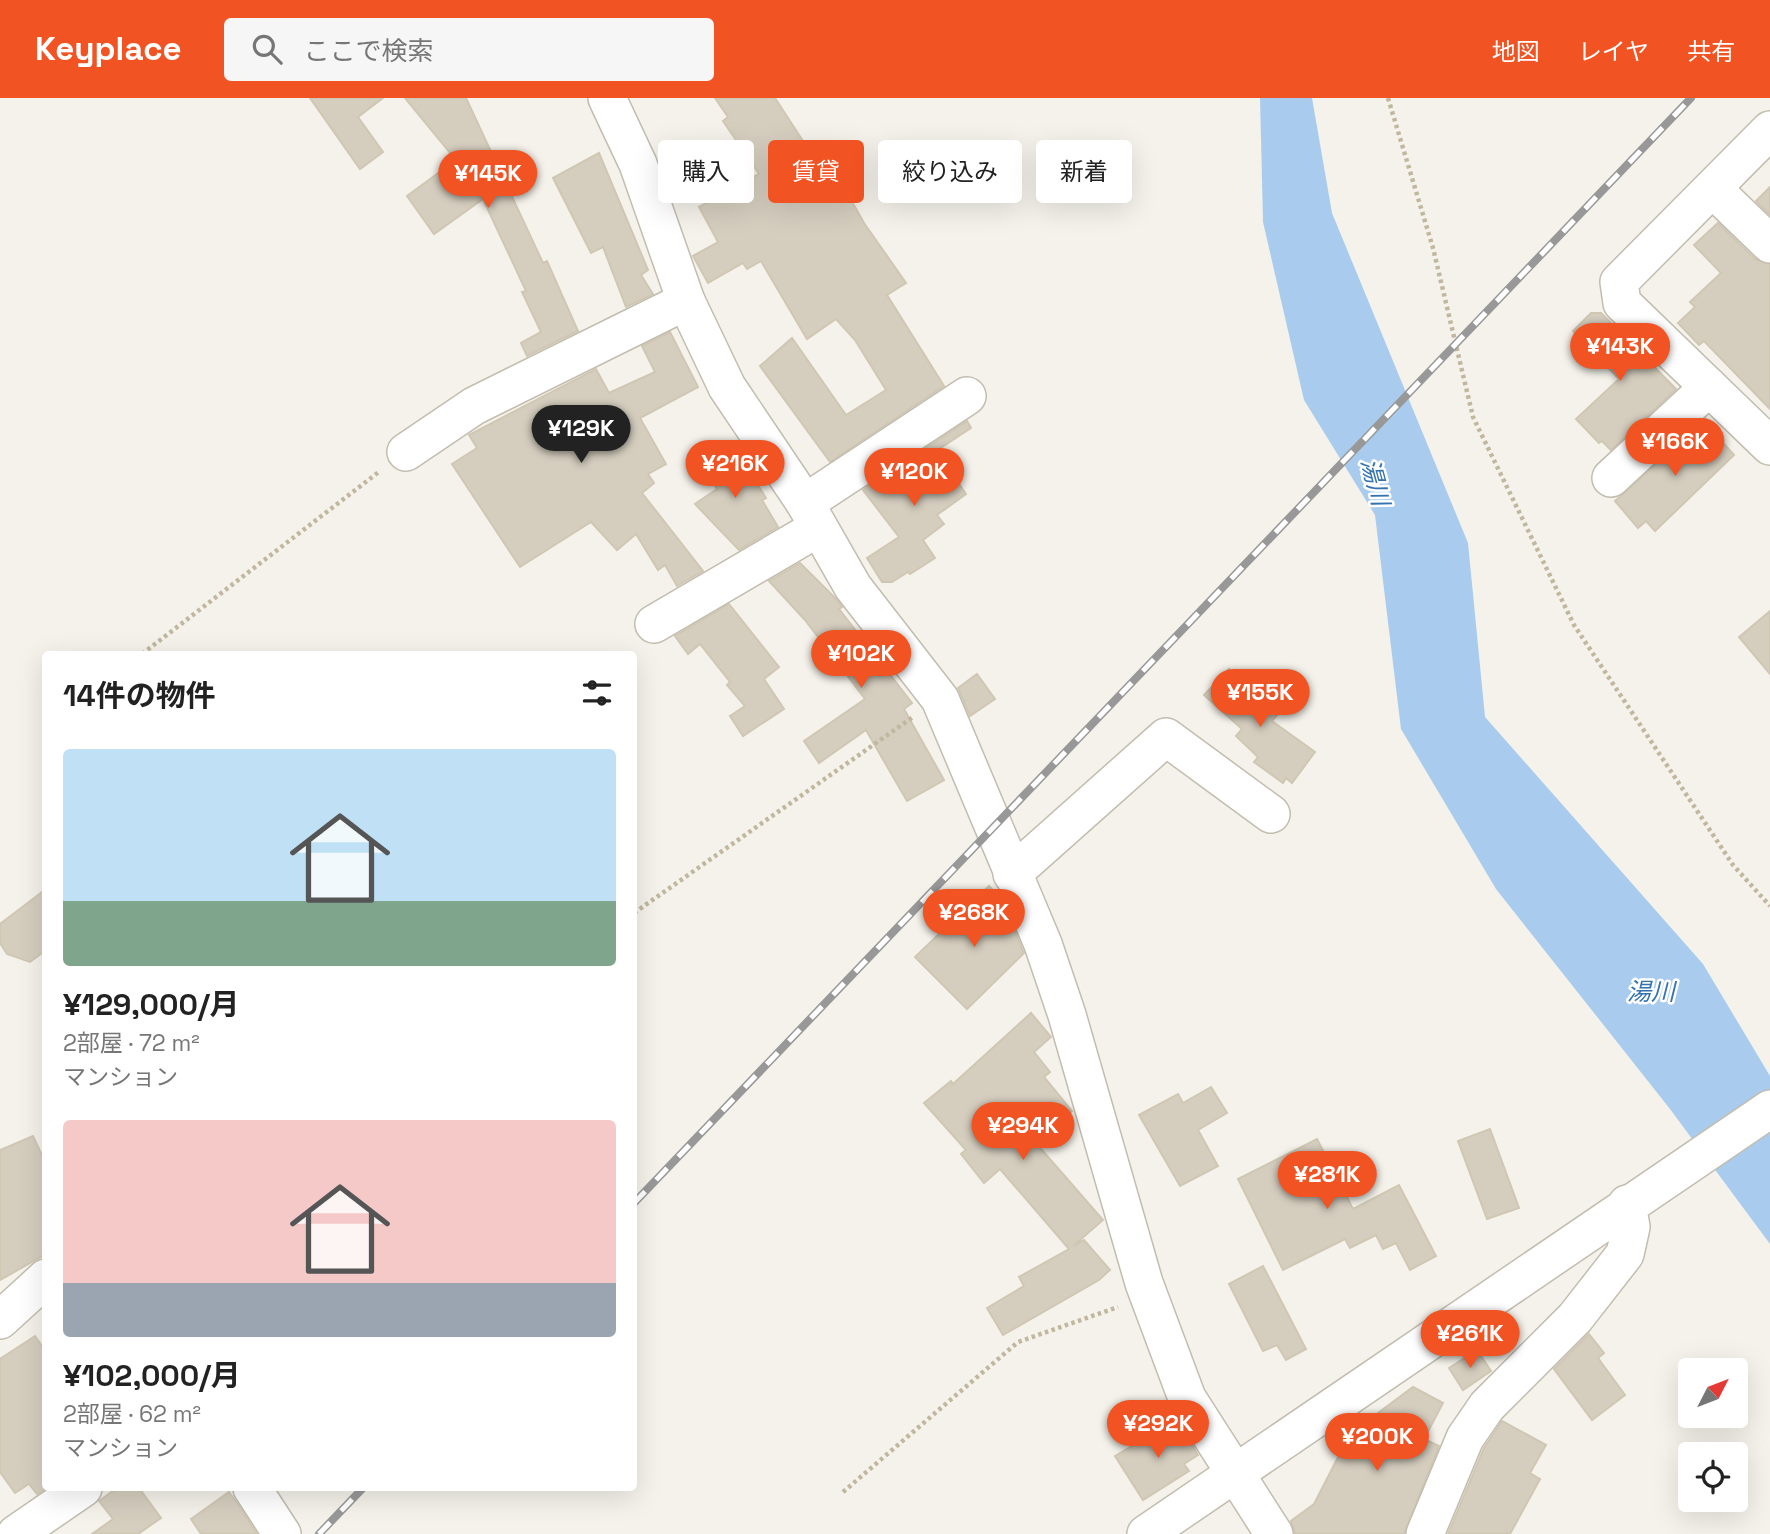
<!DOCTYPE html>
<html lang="ja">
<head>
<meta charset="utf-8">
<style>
	body { margin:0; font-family:"Space Grotesk","Noto Sans JP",sans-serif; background:#f6f6f6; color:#222; height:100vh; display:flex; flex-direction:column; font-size:26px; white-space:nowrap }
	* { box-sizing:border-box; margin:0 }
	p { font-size:23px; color:#767676 }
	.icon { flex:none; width:38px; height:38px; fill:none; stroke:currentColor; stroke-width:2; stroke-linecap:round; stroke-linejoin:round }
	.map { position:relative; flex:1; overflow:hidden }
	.side { position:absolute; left:42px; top:553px; width:595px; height:840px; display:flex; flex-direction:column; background:#fff; border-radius:7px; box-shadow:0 7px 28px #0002 }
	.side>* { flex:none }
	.hud { position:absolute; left:658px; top:42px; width:665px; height:63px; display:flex; gap:14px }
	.needle { width:46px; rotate:48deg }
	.buttons { position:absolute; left:1678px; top:1260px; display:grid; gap:14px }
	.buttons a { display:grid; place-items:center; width:70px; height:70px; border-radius:7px; background:#fff; box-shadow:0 7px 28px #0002; font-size:35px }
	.price { position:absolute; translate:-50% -60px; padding:0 16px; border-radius:24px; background:#f15323; color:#fff; font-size:23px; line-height:46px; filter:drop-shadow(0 2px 4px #0008) }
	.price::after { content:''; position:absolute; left:50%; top:42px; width:21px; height:16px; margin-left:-10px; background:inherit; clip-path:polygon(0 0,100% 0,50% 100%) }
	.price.selected { background:#222; color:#fff }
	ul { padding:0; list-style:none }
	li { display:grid; align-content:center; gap:14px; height:371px; padding:0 21px }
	li span { display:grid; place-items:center; height:217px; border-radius:7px; color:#555 }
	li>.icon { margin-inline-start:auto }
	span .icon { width:126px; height:126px; fill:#fffc; stroke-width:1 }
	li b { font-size:30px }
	h2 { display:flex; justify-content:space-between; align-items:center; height:84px; padding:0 21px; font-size:30px }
	.tag { padding:0 24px; border-radius:7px; background:#fff; box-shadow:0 7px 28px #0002; font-size:24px; line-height:63px }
	.tag.selected { background:#f15323; color:#fff }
	header { display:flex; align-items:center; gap:42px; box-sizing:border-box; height:98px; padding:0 35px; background:#f15323; color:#fff }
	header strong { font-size:33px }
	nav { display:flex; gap:38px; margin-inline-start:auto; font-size:24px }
	.search { width:490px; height:63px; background:#f6f6f6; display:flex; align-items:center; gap:18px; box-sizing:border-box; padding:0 24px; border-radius:7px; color:#767676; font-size:26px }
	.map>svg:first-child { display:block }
</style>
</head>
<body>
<header>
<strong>Keyplace</strong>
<div class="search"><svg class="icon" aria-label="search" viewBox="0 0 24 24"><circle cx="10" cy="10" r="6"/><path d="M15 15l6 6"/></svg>ここで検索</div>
<nav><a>地図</a><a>レイヤ</a><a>共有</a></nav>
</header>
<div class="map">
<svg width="1770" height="1436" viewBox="0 0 1770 1436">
	<rect width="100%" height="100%" fill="#f4f2ea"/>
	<polygon fill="#a9ccee" points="1260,0 1312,0 1332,115 1468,445 1485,619 1703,866 1770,978 1770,1146 1670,1011 1496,791 1401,631 1375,417 1304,302 1263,124"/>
	<g fill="#d5cebf" stroke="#d0c7b3" stroke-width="2">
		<polygon points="310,0 383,0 358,19 383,54 360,71"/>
		<polygon points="405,0 466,0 543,165 547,163 578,233 527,258 521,245 541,234 522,194 526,193 483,101 434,136 407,98 456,62"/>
		<polygon points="715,0 775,0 827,80 836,75 864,125 906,185 887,197 944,288 830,364 760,268 792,240 846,317 886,292 855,242 836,221 807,241 761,163 747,171 743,165 708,185 693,158 718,144 699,109 759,76 723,23 728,19"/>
		<polygon points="599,55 648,172 641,177 653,196 626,209 603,149 591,155 553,80"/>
		<polygon points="1770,89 1770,117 1756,103"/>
		<polygon points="1718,125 1755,161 1770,166 1770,311 1704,243 1699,247 1678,225 1695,209 1690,204 1721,175 1694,147"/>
		<polygon points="1591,215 1601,215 1676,291 1611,352 1602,343 1599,345 1576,321 1619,281 1573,233"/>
		<polygon points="670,234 698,289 640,320 666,366 648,376 654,385 642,395 703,473 677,488 665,467 658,472 636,436 617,452 591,424 520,469 452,366 477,350 469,337 596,271 609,295 655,274 642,248"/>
		<polygon points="1706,321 1716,331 1713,334 1734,357 1655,433 1646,423 1638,430 1615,403"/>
		<polygon points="967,323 971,330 936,353 966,396 937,417 944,426 923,442 935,460 910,476 908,474 892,484 882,484 867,460 899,439 863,392"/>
		<polygon points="731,345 766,400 762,402 778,429 739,452 695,406 717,391 700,364"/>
		<polygon points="800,465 837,502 842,509 839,511 912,605 904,611 944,682 907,703 866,632 819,665 804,643 865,601 805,522 769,483"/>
		<polygon points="729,506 779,569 764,581 784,611 743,638 730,618 745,608 727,587 730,584 700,546 688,556 675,538"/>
		<polygon points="1770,513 1770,576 1739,539"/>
		<polygon points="1229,571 1278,616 1272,623 1315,654 1292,685 1286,680 1283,685 1254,664 1258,659 1236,638 1242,631 1204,597"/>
		<polygon points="977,576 995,601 970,618 958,590"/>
		<polygon points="989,788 1002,802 1024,855 967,911 915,859"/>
		<polygon points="46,791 46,852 30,864 7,856 0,845 0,826"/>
		<polygon points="1031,915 1051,939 1034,954 1050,974 1044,979 1072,1013 1035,1044 1103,1122 1073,1148 1084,1142 1110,1172 1099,1182 1003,1237 987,1210 1024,1188 1019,1179 1069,1151 1000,1071 984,1085 961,1056 966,1052 924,1005 951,983 953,986"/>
		<polygon points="1211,989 1227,1015 1198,1032 1218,1068 1180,1088 1139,1017 1178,996 1183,1005"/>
		<polygon points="1490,1031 1519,1110 1487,1121 1458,1043"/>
		<polygon points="33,1038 46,1066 46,1156 0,1182 0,1052"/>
		<polygon points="1317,1041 1353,1111 1399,1087 1436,1158 1410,1172 1396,1145 1383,1151 1376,1137 1350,1150 1345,1141 1283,1172 1238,1081"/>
		<polygon points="1263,1168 1306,1251 1286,1262 1277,1247 1263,1253 1229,1186"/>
		<polygon points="1589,1236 1604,1255 1598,1260 1625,1297 1592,1322 1554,1271"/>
		<polygon points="35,1238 46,1254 46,1390 37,1396 29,1386 15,1395 0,1374 0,1261"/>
		<polygon points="1477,1252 1491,1273 1463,1292 1449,1270"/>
		<polygon points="1413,1289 1443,1305 1424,1341 1439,1348 1404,1436 1295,1436 1291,1423 1314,1406 1350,1336"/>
		<polygon points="1176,1322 1198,1357 1184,1366 1189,1373 1143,1402 1115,1358"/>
		<polygon points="1502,1323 1546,1347 1530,1375 1540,1381 1510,1436 1448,1436 1484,1350"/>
		<polygon points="117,1390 139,1390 161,1420 138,1436 92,1436 113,1421 99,1403"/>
		<polygon points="229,1394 241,1411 257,1436 201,1436 191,1421"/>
	</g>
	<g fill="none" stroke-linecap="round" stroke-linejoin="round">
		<defs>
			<g id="minor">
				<polyline points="607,0 638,66 686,203 727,289 805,405 853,489 940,601 1043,846 1067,917 1144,1185 1187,1300 1274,1436"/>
				<polyline points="1770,32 1619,184 1622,205 1770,348"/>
				<polyline points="1713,91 1770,146"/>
				<polyline points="406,354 474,308 686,203"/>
				<polyline points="1611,380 1709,289"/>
				<polyline points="805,405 967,298"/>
				<polyline points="654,526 818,430"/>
				<polyline points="1012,776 1166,639 1271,716"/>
				<polyline points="0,1222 46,1180"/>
				<polyline points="252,1390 282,1436"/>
				<polyline points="16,1436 83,1390"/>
				<polyline points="1146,1436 1770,1011"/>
				<polyline points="1425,1436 1465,1340 1487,1308 1575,1220 1625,1156 1631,1129 1627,1106"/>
			</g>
		</defs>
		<use href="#minor" stroke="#c2bdaf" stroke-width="40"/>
		<g stroke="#c1b79e" stroke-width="4.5" stroke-dasharray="3.5 3.5" stroke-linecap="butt">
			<polyline points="1388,0 1433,150 1473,319 1574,527 1733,767 1770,808"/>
			<polyline points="142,556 380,373"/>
			<polyline points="634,815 913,619"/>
			<polyline points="843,1394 1018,1244 1118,1209"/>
		</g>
		<use href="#minor" stroke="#fff" stroke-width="37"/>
		<defs>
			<g id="rail">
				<polyline points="634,1105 1691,0"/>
				<polyline points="319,1436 363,1390"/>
			</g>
		</defs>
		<use href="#rail" stroke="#989898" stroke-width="8"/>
		<use href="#rail" stroke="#fff" stroke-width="5" stroke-dasharray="16" stroke-linecap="butt"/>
	</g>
	<g text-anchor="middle" stroke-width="5" stroke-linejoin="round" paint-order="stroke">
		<g font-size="24" font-style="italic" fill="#3472b0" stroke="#fff">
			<text transform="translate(1375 384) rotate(75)" y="8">湯川</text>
			<text x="1651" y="902">湯川</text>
		</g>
	</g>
</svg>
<div class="buttons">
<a><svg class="needle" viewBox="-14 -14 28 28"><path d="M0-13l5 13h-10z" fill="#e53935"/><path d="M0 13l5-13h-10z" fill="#767676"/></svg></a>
<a><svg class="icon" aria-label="locate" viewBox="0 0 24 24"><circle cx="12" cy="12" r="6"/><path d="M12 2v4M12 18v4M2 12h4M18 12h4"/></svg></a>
</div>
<b class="price" style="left:488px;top:112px">¥145K</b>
<b class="price" style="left:1620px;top:285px">¥143K</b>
<b class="price selected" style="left:581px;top:367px">¥129K</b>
<b class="price" style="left:1675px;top:380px">¥166K</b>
<b class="price" style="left:735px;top:402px">¥216K</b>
<b class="price" style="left:914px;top:410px">¥120K</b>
<b class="price" style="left:861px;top:592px">¥102K</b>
<b class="price" style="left:1260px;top:631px">¥155K</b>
<b class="price" style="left:974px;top:851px">¥268K</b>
<b class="price" style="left:1023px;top:1064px">¥294K</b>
<b class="price" style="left:1327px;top:1113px">¥281K</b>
<b class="price" style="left:1470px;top:1272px">¥261K</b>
<b class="price" style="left:1158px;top:1362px">¥292K</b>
<b class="price" style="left:1377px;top:1375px">¥200K</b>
<div class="hud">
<a class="tag">購入</a>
<a class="tag selected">賃貸</a>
<a class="tag">絞り込み</a>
<a class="tag">新着</a>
</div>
<section class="side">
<h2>14件の物件<svg class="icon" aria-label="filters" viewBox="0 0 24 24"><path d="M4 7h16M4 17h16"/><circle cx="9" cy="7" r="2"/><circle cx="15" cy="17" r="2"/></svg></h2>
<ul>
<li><span style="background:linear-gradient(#bfe0f5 70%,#7fa58c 0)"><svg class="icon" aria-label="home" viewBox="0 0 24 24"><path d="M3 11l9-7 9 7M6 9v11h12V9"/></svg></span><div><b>¥129,000/月</b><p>2部屋 · 72 m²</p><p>マンション</p></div></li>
<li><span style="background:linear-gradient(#f6c9c9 75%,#9aa5b1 0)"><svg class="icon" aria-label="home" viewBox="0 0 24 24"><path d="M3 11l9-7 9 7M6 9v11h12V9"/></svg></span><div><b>¥102,000/月</b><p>2部屋 · 62 m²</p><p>マンション</p></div></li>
</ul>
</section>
</div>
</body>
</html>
